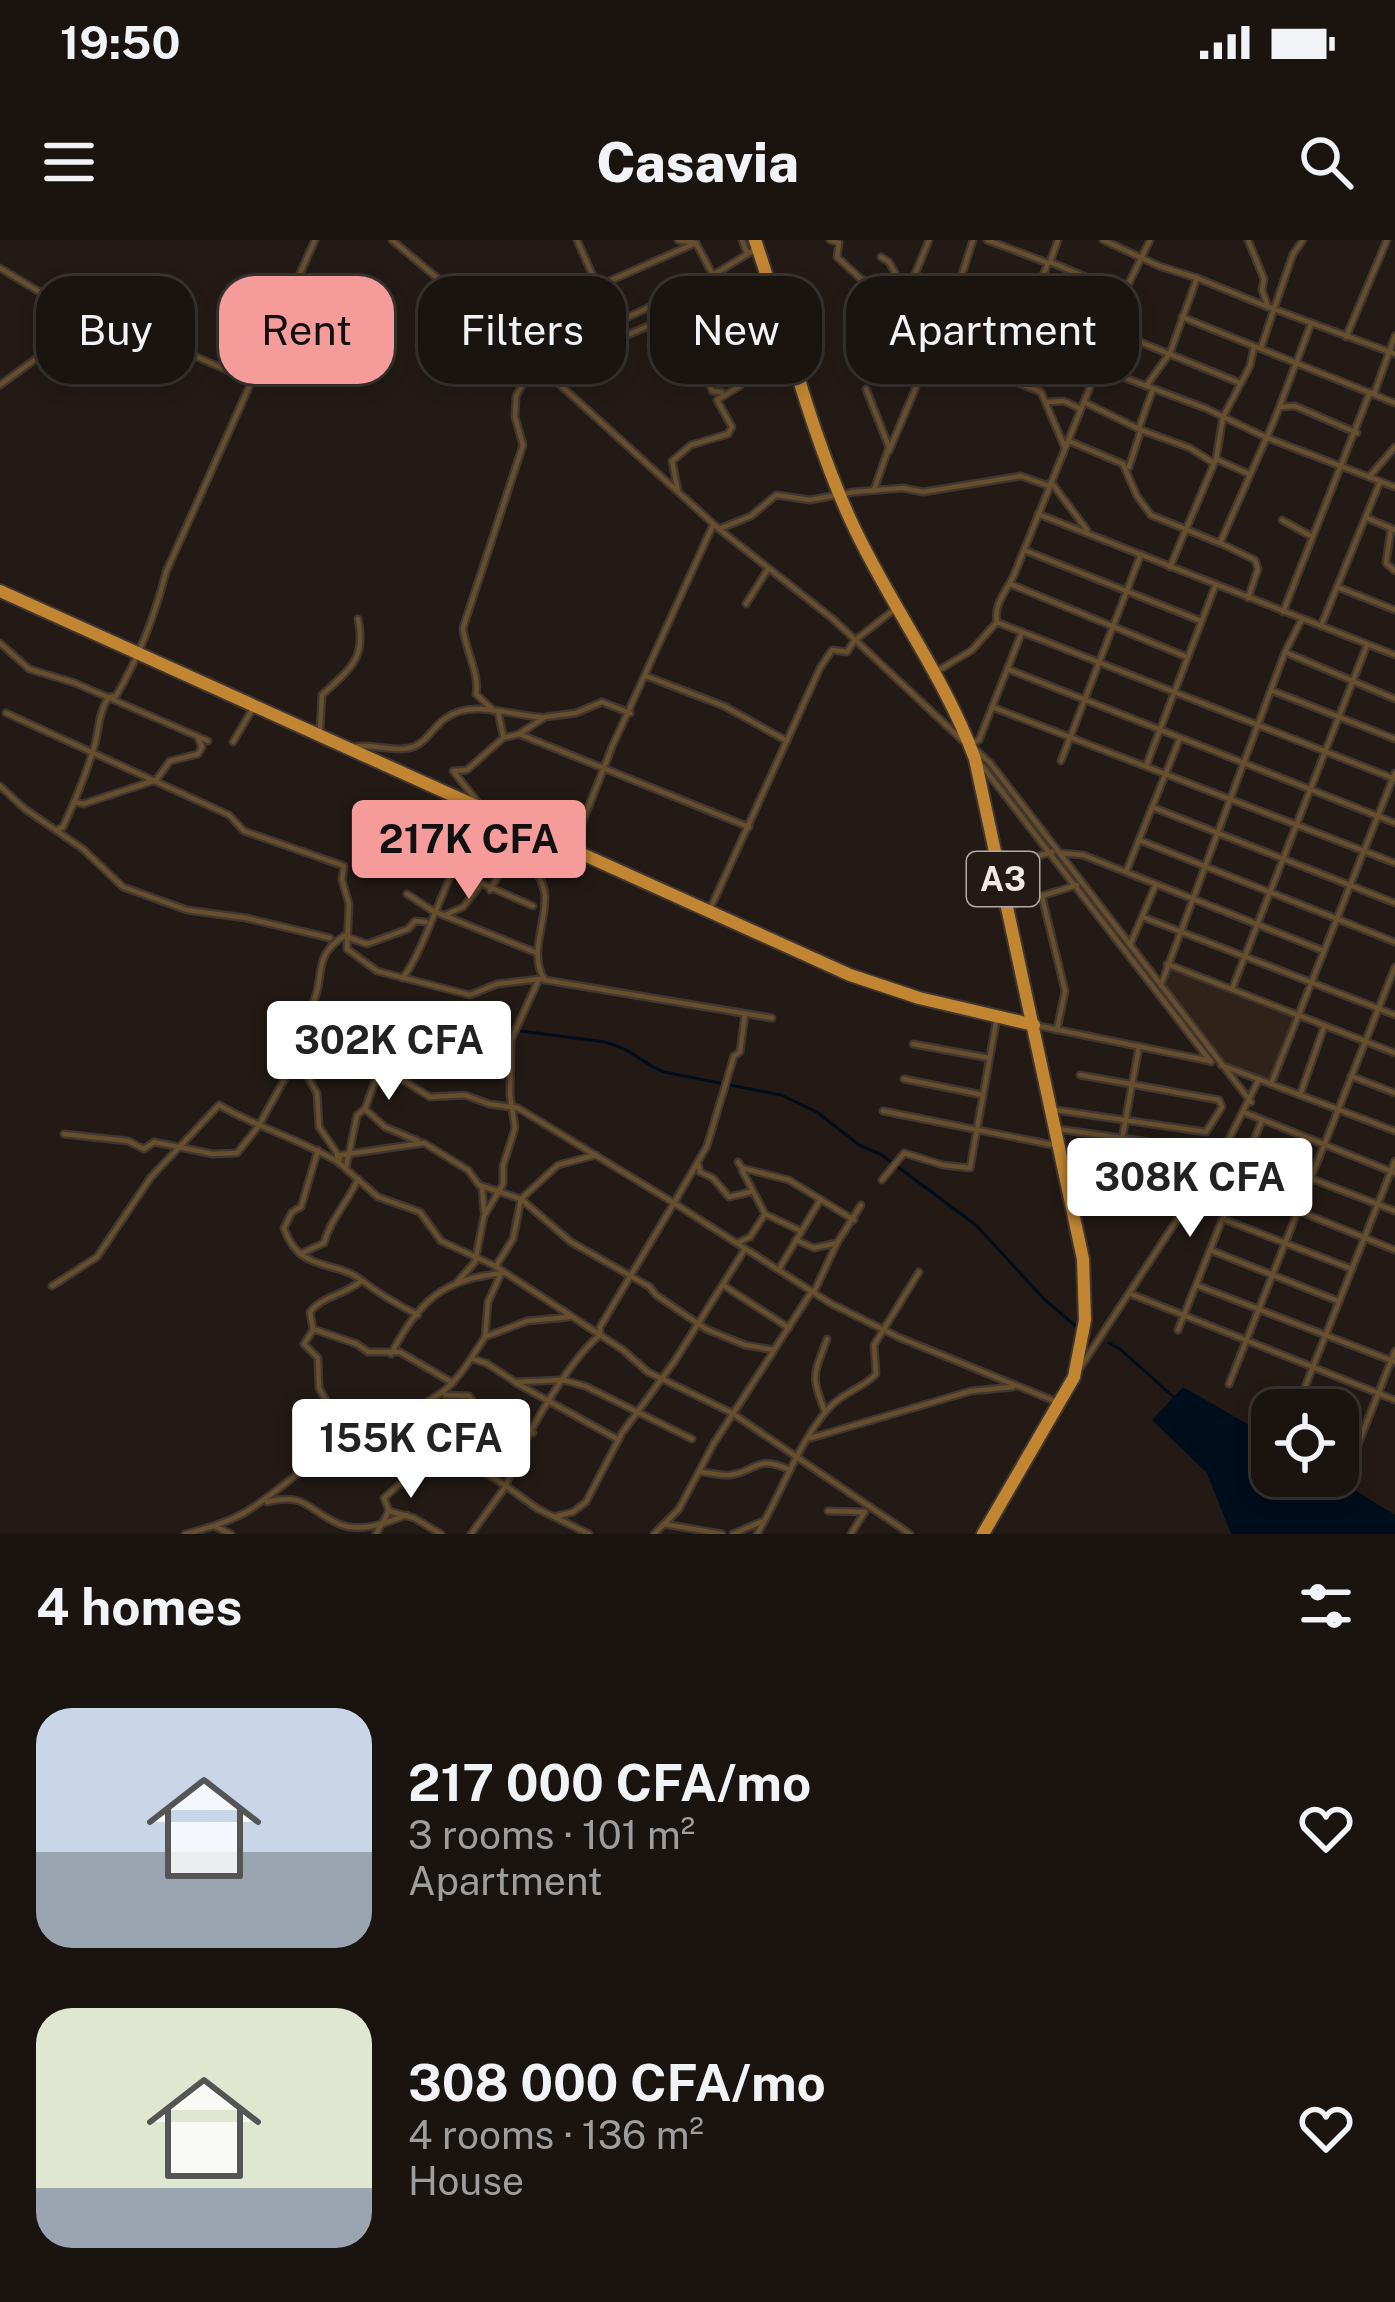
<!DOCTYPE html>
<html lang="en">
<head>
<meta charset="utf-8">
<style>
	body { margin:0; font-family:"Public Sans",sans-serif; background:#231d19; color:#f1f3f6; height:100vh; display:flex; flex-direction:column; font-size:45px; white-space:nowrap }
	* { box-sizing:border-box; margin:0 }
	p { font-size:39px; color:#9f9e9f }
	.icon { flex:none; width:66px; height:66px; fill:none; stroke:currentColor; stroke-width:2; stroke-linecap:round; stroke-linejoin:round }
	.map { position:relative; height:1294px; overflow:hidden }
	.panel { display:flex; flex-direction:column; background:#1a1410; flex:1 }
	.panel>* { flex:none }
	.top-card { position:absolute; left:36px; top:36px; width:1323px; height:108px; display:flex; gap:24px }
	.fabs { position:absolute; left:1251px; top:1149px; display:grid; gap:24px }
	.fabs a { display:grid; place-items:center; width:108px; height:108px; border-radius:24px; background:#1a1410; box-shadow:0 6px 18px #0003,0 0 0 3px #383330; font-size:60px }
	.price { position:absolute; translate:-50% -102px; padding:0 27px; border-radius:12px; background:#fff; color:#222; font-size:39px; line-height:78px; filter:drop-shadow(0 3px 6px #0008) }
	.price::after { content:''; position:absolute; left:50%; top:72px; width:36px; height:27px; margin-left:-18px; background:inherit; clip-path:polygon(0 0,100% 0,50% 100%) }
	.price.selected { background:#f59b9a; color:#111 }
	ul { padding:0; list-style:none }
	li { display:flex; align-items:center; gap:36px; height:300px; padding:0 36px }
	li span { display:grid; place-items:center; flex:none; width:336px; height:240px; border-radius:36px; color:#555 }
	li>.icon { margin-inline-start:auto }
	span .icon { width:144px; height:144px; fill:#fffc; stroke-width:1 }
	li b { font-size:51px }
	h2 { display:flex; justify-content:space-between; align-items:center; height:144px; padding:0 36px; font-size:51px }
	.tag { padding:0 42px; border-radius:36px; background:#1a1410; box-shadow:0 6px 18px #0003,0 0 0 3px #383330; font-size:42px; line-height:108px }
	.tag.selected { background:#f59b9a; color:#111 }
	.status { display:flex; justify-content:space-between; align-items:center; height:84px; padding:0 60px; background:#1a1410; direction:ltr }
	.status svg { height:33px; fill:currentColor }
	header { display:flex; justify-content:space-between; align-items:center; height:156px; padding:0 36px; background:#1a1410; font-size:54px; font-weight:800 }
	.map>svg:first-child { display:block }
</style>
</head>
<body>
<div class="status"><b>19:50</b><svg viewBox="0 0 49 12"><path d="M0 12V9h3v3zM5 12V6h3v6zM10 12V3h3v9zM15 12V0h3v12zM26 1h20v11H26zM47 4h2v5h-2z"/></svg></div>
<header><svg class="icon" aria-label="menu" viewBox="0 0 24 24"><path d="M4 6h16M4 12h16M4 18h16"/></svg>Casavia<svg class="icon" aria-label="search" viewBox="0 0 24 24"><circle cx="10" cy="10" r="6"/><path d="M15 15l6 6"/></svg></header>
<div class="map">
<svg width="1395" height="1294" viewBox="0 0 1395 1294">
	<rect width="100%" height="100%" fill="#231a15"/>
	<polygon fill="#302219" points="1169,727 1296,777 1270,841 1223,822 1164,744"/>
	<polygon fill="#000d1a" points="1183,1147 1272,1198 1272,1236 1332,1236 1395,1275 1395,1294 1231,1294 1207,1233 1152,1180"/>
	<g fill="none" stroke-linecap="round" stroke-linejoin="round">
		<g stroke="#000d1a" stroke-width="3">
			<path d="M311,768L371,771L605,802C634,810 641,823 664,832L781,855L817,872L859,905L882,915L977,986L1044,1059L1078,1088"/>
			<polyline points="1109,1103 1120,1109 1176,1159"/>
		</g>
		<defs>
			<g id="minor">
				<polyline points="392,0 505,95 719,289 833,379 962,500"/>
				<polyline points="577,0 617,90 616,111"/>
				<polyline points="678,0 696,3 713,35"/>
				<polyline points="742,0 747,13"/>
				<polyline points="830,0 839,3 837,17 861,39 1205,168 1265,197 1395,247"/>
				<polyline points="929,0 891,93 1041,152 1065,208"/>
				<polyline points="987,0 1048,23 1019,96"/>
				<polyline points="1058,0 1050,22 1105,45 1096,68"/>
				<polyline points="1103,0 1159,26 1197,38 1170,113 1146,146"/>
				<polyline points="1248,0 1264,39 1262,50 1268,67 1274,69 1261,108"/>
				<polyline points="1303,0 1293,14 1274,69 1395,114"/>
				<polyline points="881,17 889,22 908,56"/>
				<polyline points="0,28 38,51 53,53 251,141"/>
				<polyline points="1197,38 1268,67"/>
				<polyline points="598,46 696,3"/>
				<polyline points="695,61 692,71 696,87"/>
				<polyline points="1182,77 1395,163"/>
				<polyline points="501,88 547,106 624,79 698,44 701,51"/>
				<polyline points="1109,90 1093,78 1107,55 1127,47 1150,0"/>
				<polyline points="1004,91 1005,107 1020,142"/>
				<polyline points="1111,95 1123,95 1240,143"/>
				<polyline points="1346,97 1387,0"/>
				<polyline points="618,99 681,72 701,51 715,46 713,35 756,9"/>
				<polyline points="700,110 712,151 722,152"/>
				<polyline points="0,145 37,118 81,66"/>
				<polyline points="866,149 889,207 874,250"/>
				<polyline points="1374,154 1395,96"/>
				<polyline points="1048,162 1064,161 1081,169"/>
				<polyline points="1084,162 1141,190 1129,227"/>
				<polyline points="1280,167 1295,166 1357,193"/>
				<polyline points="1139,188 1153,149"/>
				<polyline points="1141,190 1190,208 1212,222"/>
				<polyline points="1069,201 1123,224 1137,256 1151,275 1219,303"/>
				<polyline points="889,211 957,50 973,0"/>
				<polyline points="1216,219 1249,234"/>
				<polyline points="1369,237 1395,207"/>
				<polyline points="1051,242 1087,290"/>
				<polyline points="678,251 672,221 691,205 728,194 732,187 717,160 740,146"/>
				<polyline points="1038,274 1395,415"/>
				<polyline points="1367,278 1395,290"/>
				<polyline points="1282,280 1309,295"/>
				<polyline points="719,289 751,276 776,255 810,260 854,252 903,248 923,252 1021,236 1049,246"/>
				<polyline points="1391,289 1386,323 1395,331"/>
				<polyline points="1024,310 1201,381"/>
				<polyline points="1170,327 1216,219 1223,177 1250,126 1254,107"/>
				<polyline points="1010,344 1187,417"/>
				<polyline points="1340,348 1395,370"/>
				<polyline points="1248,358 1258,329 1255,320 1220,303 1274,181 1311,84"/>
				<polyline points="746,364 768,329"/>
				<polyline points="1283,372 1370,152"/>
				<polyline points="999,383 1395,539"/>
				<polyline points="1321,386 1380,242"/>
				<polyline points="1022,392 979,500 970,504 991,524 1251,862"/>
				<polyline points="0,403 29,429 75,443 208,501"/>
				<polyline points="1285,412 1395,459"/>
				<path d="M939,430L972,410L997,382C993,365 1007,350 1014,335L1111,95L1109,90L1127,47"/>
				<polyline points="1010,430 1395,583"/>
				<polyline points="646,436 724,466 787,501"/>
				<polyline points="1273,451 1395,499"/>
				<polyline points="992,467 1395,623"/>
				<path d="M494,471L476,454C480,434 465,410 463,388L523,205L515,177L516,156L535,123"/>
				<polyline points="498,472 503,495"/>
				<polyline points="6,473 229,575 244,591 344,626 342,640 349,664 347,709 377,731 470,755 497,744 539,739 772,778"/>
				<path d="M320,489L322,455C348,430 367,420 358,379"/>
				<polyline points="519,494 749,587"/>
				<polyline points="233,502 252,470"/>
				<path d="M352,507C372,503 390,512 409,508C427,504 432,487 446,478C473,459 511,476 541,477"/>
				<polyline points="1061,521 1141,314"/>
				<polyline points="980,523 1211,822"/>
				<polyline points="1146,526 1216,344"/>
				<polyline points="0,546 25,569 83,609 123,647 187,670 246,678 330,698"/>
				<polyline points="477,561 453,531 467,530 503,498 519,494 545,477 576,473 602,462 630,473"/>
				<polyline points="75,562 83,564 156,540 170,521 198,514 202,507 198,498"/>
				<polyline points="1152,567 1395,663"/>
				<path d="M57,590L63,587C75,561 87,532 95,504C99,488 99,471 109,457L116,456C139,417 155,375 166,332L315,0"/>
				<path d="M526,592C522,616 544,635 545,656C546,684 528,716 545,740"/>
				<polyline points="1139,600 1395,702"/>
				<polyline points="574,604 612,507 713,285"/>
				<polyline points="1060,613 1083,615 1324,711"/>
				<polyline points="423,618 533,666"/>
				<polyline points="1000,627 1052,612"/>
				<polyline points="1126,632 1180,498"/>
				<polyline points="490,650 500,633 499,619"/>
				<polyline points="407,654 433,671 537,713"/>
				<polyline points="1042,657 1065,751 1057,790"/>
				<polyline points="1009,666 1077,645"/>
				<polyline points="711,667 820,428 832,410 847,412 854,401 895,369"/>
				<polyline points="445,675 463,667 479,647"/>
				<polyline points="1143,677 1395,775"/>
				<path d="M344,696C310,718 327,738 311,767C308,773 303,778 300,784L302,827L317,853L319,887L337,913L338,922L378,957L420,972L441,1001L495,1026L623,1110L648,1132L732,1173L910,1294"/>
				<polyline points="344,696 367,704 408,689 415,681 426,682"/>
				<polyline points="1130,705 1156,644"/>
				<polyline points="1167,724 1395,813"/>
				<path d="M402,738C417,724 441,655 453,631"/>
				<polyline points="1161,745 1285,412 1302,379"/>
				<polyline points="1232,749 1367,405"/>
				<polyline points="1039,786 1210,821"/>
				<polyline points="402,803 375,841 365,869 385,887 418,901"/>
				<polyline points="913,804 989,818"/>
				<polyline points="1221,825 1395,891"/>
				<polyline points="377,836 401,839 430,857 465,855 489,864 518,868 674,963 707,906 734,816 740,812 745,774"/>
				<polyline points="1351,836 1395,853"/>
				<polyline points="904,839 983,855"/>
				<polyline points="1271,844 1395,533"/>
				<polyline points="1300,855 1324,787"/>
				<polyline points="1056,870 1206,892 1222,867 1219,860 1080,835"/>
				<polyline points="883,871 1053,905"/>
				<polyline points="1246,873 1395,933"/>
				<polyline points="1058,889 1150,902 1217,919"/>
				<polyline points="64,894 128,901 144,909 154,902 213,914 237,913 258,887 299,813"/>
				<polyline points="1122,899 1139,807"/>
				<polyline points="1227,906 1395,971"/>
				<path d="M318,910L301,967L292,972L284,988C299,1033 335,1020 360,1039C379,1054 396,1064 418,1075"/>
				<polyline points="738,922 742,928 789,940 854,980"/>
				<polyline points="698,923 700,932 713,938 729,957 750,952"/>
				<polyline points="346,928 357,875 365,869"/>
				<polyline points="742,930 765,974 801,991"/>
				<polyline points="882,940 904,913 943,925 970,928 997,777"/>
				<polyline points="1234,945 1395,1010"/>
				<polyline points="482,947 484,971"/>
				<polyline points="1223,979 1352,1029"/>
				<polyline points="796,1000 814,1008 837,1003 861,965"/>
				<polyline points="737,1003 750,997 765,974"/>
				<polyline points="1210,1010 1338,1061"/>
				<path d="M300,1014L324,1003C330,980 348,962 358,939"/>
				<polyline points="496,1026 513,999 521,959 558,925 596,915"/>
				<polyline points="779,1029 819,962"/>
				<path d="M361,1041C345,1055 322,1056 310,1072L313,1089L357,1104L368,1112H400L453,1143"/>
				<polyline points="457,1042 475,1022 484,976 503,944 503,926 515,888 510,855 511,800 539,739"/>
				<polyline points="723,1045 789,1088"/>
				<polyline points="1196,1045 1395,1122"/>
				<path d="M52,1046L97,1017L151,937L219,865C258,888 300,899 338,922L341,915L424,903L468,930L479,945L521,959L571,1002L650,1047L656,1055L706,1089L745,1105L774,1110L812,1051"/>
				<polyline points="814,1052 837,1003"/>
				<polyline points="1131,1054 1395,1160"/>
				<polyline points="313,1090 304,1104 318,1118 319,1148 328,1164 338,1209"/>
				<polyline points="1178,1090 1262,880"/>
				<polyline points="485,1097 488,1062 500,1036"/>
				<path d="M391,1114C420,1060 443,1038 505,1033"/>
				<polyline points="473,1119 486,1123 515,1142 563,1140 585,1146 692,1199"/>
				<polyline points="1080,1128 1226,905 1259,839"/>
				<polyline points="516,1143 619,1200"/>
				<polyline points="1229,1144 1395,727"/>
				<polyline points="445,1155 469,1156 483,1177 533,1193"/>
				<polyline points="1297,1167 1395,921"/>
				<path d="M825,1172C810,1134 814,1135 827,1099"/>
				<path d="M398,1177C453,1150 453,1146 485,1097L527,1081L569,1077"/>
				<polyline points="811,1198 971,1151 1013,1147"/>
				<polyline points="1355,1212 1395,1111"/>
				<path d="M699,1232C708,1232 721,1236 730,1235C759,1231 755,1214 790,1230"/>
				<path d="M267,1262C306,1252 307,1270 339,1284C361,1293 386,1283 407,1275"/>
				<polyline points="389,1271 414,1278 441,1294"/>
				<polyline points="828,1271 865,1272"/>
				<polyline points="557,1276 573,1272 586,1262 622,1193 674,1122 745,1009"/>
				<polyline points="664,1284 679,1269 714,1203 773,1112"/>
				<polyline points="216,1287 231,1294"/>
				<path d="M185,1294C238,1281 249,1272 291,1239C323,1214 362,1195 398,1177L506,1246C519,1205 568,1121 600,1095V1087L674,963L830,1063L898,1097L1057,1162"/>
				<polyline points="376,1294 389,1271 384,1258 410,1235 417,1215 432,1200"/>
				<polyline points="471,1294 506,1246 538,1269 589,1294"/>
				<polyline points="654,1294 664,1284 722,1294"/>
				<polyline points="733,1294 761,1282"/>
				<path d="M757,1294C781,1255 799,1200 830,1167C845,1151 862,1149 876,1134L874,1105L919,1032"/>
				<polyline points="851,1294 864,1273"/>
			</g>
			<g id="trunk">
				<path d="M755,0C786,91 811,194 851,281C888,362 944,435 975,519L1083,1019L1085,1080L1074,1137L983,1294"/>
				<polyline points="0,351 850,735 919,758 1034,785"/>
			</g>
		</defs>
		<use href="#minor" stroke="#403732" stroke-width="9"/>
		<use href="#trunk" stroke="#403732" stroke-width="16"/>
		<use href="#minor" stroke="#674e2c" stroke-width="4.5"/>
		<use href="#trunk" stroke="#c28632" stroke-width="12"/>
	</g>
	<g text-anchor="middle" stroke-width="10" stroke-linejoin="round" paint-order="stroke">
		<rect fill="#231a15" stroke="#b2aba7" stroke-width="3" x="967" y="612" width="72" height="54" rx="9"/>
		<g font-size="33" font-weight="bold" fill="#f0e9e5">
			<text x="1003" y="651">A3</text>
		</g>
	</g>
</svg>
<div class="fabs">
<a><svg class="icon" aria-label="locate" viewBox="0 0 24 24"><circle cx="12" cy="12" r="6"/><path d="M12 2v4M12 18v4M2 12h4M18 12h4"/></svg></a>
</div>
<b class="price selected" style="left:469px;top:662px">217K CFA</b>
<b class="price" style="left:389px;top:863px">302K CFA</b>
<b class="price" style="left:1190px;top:1000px">308K CFA</b>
<b class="price" style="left:411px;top:1261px">155K CFA</b>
<div class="top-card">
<a class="tag">Buy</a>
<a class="tag selected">Rent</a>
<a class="tag">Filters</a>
<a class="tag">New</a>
<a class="tag">Apartment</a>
</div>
</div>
<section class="panel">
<h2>4 homes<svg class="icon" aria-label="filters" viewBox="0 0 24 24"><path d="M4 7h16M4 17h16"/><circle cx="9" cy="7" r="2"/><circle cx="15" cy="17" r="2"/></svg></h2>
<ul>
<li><span style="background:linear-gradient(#c9d6e8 60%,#9aa5b1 0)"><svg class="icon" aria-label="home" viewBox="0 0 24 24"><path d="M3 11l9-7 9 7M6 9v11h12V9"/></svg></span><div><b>217 000 CFA/mo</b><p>3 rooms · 101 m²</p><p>Apartment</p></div><svg class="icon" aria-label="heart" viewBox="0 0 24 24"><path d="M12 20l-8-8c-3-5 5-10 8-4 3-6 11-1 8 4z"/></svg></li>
<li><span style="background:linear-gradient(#dfe7d0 75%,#9aa5b1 0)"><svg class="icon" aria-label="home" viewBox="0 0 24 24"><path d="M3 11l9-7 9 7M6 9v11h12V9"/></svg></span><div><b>308 000 CFA/mo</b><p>4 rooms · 136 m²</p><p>House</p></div><svg class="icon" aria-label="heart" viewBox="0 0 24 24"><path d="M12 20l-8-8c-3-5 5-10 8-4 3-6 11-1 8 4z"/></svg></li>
</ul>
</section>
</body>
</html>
